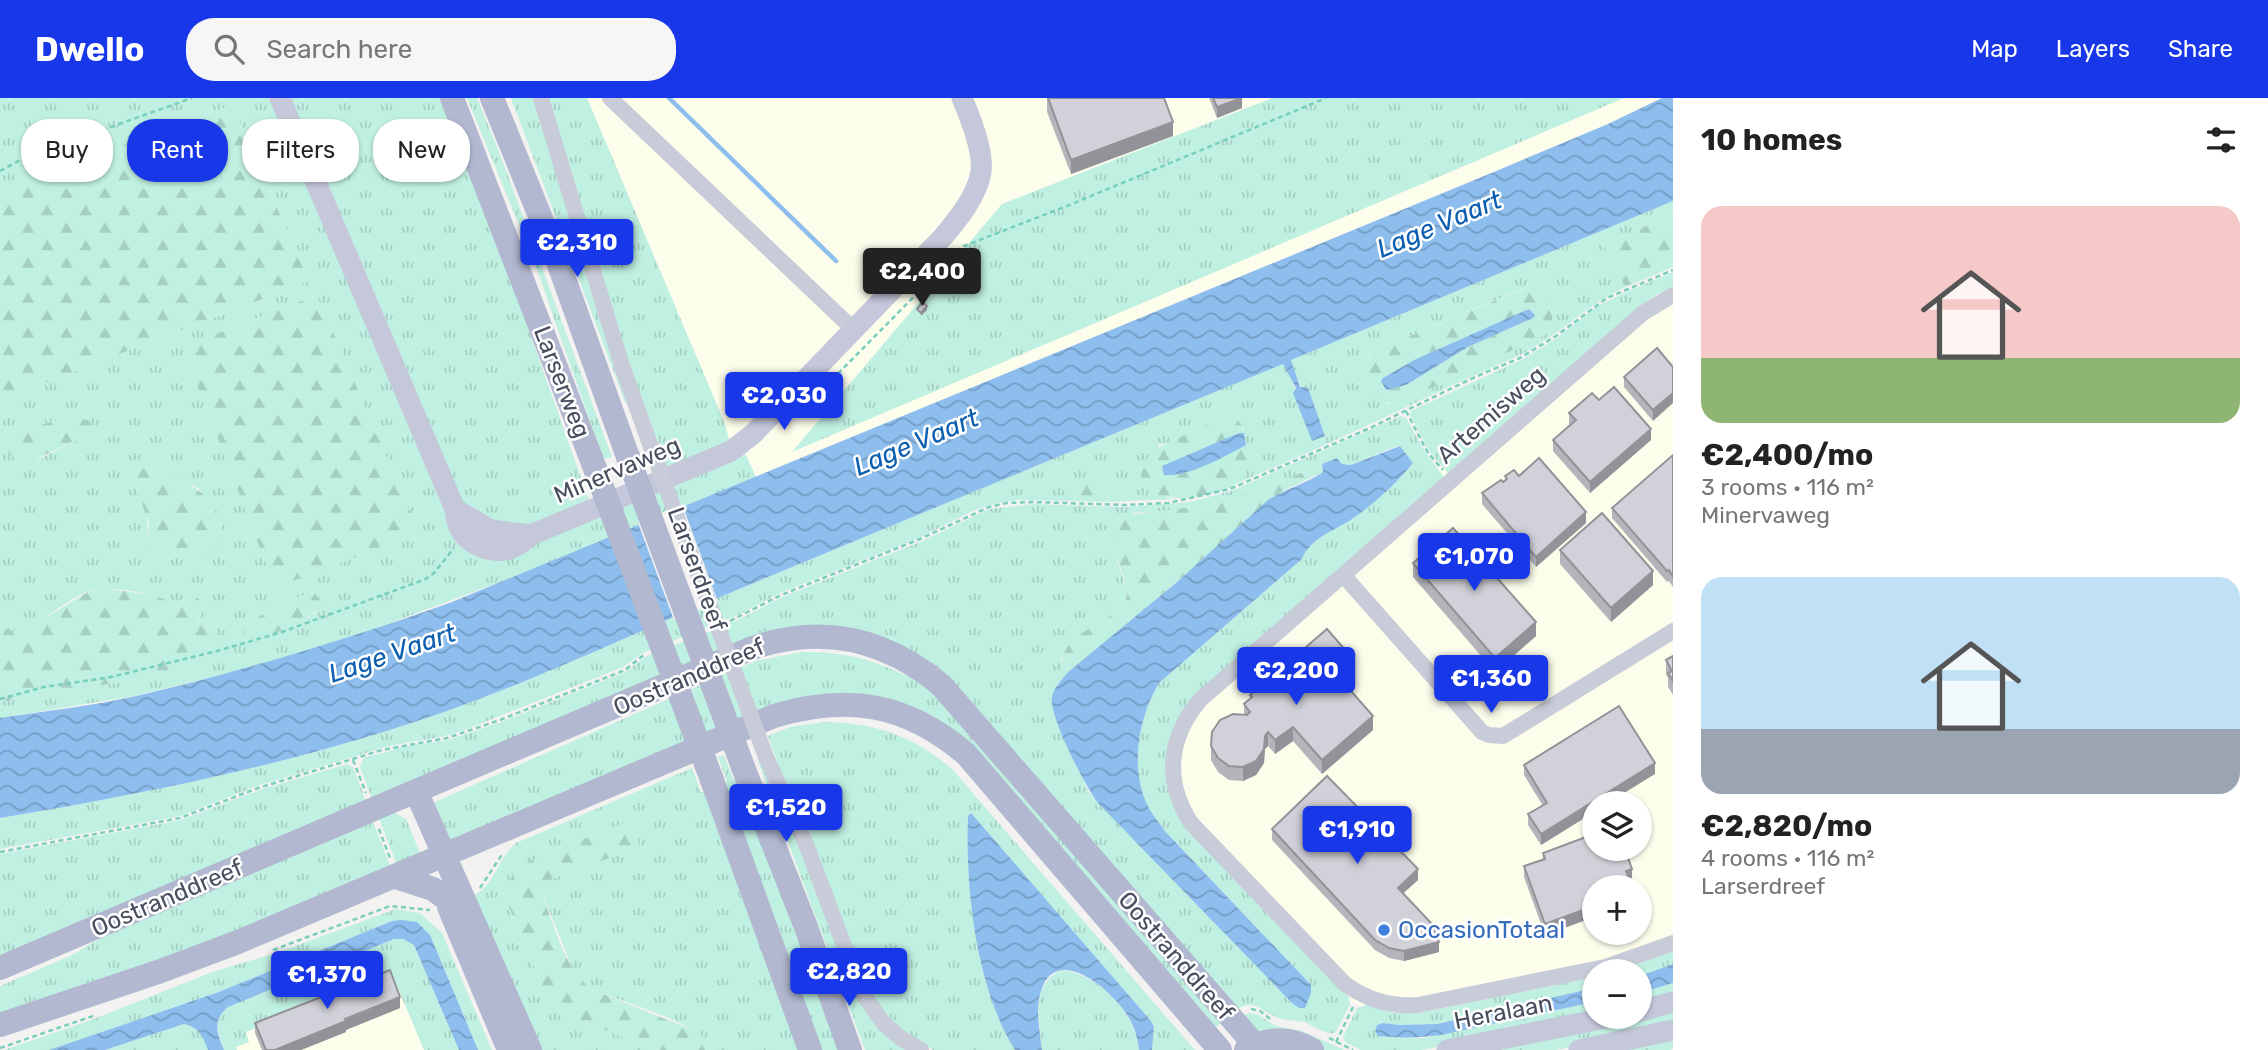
<!DOCTYPE html>
<html lang="en">
<head>
<meta charset="utf-8">
<style>
	body { margin:0; font-family:Rubik,sans-serif; background:#f6f6f6; color:#222; height:100vh; display:flex; flex-direction:column; font-size:26px; white-space:nowrap }
	* { box-sizing:border-box; margin:0 }
	p { font-size:23px; color:#767676 }
	.icon { flex:none; width:38px; height:38px; fill:none; stroke:currentColor; stroke-width:2; stroke-linecap:round; stroke-linejoin:round }
	.map { position:relative; flex:1; overflow:hidden }
	.panel { display:flex; flex-direction:column; background:#fff; width:595px }
	.panel>* { flex:none }
	.guide { position:absolute; left:21px; top:21px; width:665px; height:63px; display:flex; gap:14px }
	.fabs { position:absolute; left:1582px; top:693px; display:grid; gap:14px }
	.fabs a { display:grid; place-items:center; width:70px; height:70px; border-radius:50%; background:#fff; box-shadow:0 2px 5px #0004; font-size:35px }
	.price { position:absolute; translate:-50% -60px; padding:0 16px; border-radius:7px; background:#1737e8; color:#fff; font-size:23px; line-height:46px; filter:drop-shadow(0 2px 4px #0008) }
	.price::after { content:''; position:absolute; left:50%; top:42px; width:21px; height:16px; margin-left:-10px; background:inherit; clip-path:polygon(0 0,100% 0,50% 100%) }
	.price.selected { background:#222; color:#fff }
	ul { padding:0; list-style:none }
	li { display:grid; align-content:center; gap:14px; height:371px; padding:0 28px }
	li span { display:grid; place-items:center; height:217px; border-radius:21px; color:#555 }
	li>.icon { margin-inline-start:auto }
	span .icon { width:126px; height:126px; fill:#fffc; stroke-width:1 }
	li b { font-size:30px }
	h2 { display:flex; justify-content:space-between; align-items:center; height:84px; padding:0 28px; font-size:30px }
	.tag { padding:0 24px; border-radius:28px; background:#fff; box-shadow:0 2px 5px #0004; font-size:24px; line-height:63px }
	.tag.selected { background:#1737e8; color:#fff }
	header { display:flex; align-items:center; gap:42px; box-sizing:border-box; height:98px; padding:0 35px; background:#1737e8; color:#fff }
	header strong { font-size:33px }
	nav { display:flex; gap:38px; margin-inline-start:auto; font-size:24px }
	.search { width:490px; height:63px; background:#f6f6f6; display:flex; align-items:center; gap:18px; box-sizing:border-box; padding:0 24px; border-radius:28px; color:#767676; font-size:26px }
	main { display:flex; flex:1; min-height:0 }
	.map>svg:first-child { display:block }
</style>
</head>
<body>
<header>
<strong>Dwello</strong>
<div class="search"><svg class="icon" aria-label="search" viewBox="0 0 24 24"><circle cx="10" cy="10" r="6"/><path d="M15 15l6 6"/></svg>Search here</div>
<nav><a>Map</a><a>Layers</a><a>Share</a></nav>
</header>
<main>
<div class="map">
<svg width="1673" height="952" viewBox="0 0 1673 952">
	<defs>
		<pattern id="grass-tufts" width="24" height="20" patternUnits="userSpaceOnUse" patternTransform="scale(1.75)"><rect width="24" height="20" fill="#c0f0e1"/><path d="M3 7l-1-3M5 7V3M7 7l1-3M15 17l-1-3M17 17v-4M19 17l1-3" fill="none" stroke="#a6cfc3"/></pattern>
		<pattern id="forest-firs" width="22" height="20" patternUnits="userSpaceOnUse" patternTransform="scale(1.75)"><rect width="22" height="20" fill="#c0f0e1"/><path d="M5 1l3.5 6h-7zM16 11l3.5 6h-7z" fill="#a6cfc3"/></pattern>
		<pattern id="water-waves" width="16" height="10" patternUnits="userSpaceOnUse" patternTransform="scale(1.75)"><rect width="16" height="10" fill="#8dbeee"/><path d="M0 5q4-4 8 0t8 0" fill="none" stroke="#759dc4"/></pattern>
	</defs>
	<rect width="100%" height="100%" fill="#f4f2f1"/>
	<g fill="#fdfdec" fill-rule="evenodd">
		<polygon points="587,0 1662,0 1608,26 756,379 747,359 729,342 725,326"/>
		<path d="M1673,185V858L1627,873H1594V883L1411,919L1366,911L1344,900L1177,728L1159,672L1170,621L1350,449L1589,239ZM1594,705H1640V751H1594ZM1594,789H1640V835H1594Z"/>
		<polygon points="400,859 439,952 214,952 210,941"/>
	</g>
	<g fill="url(#grass-tufts)" fill-rule="evenodd">
		<path d="M0,0H271L473,454L743,354L747,359L756,379L548,466L350,540L265,566L134,598L0,620V604L194,572L213,546L209,527L203,529L198,527L203,506L199,501H185L177,506C154,497 115,486 90,493C68,500 45,522 23,533H12L0,528V302L309,183L232,7L0,92ZM79,319L93,334L39,361L10,357C8,352 6,347 9,341C16,329 64,322 79,319ZM146,367L198,390L219,415L175,455L169,451L156,453L148,445C149,424 145,401 131,384L135,373ZM308,495L315,496L317,514L307,520L260,541L248,524Z"/>
		<polygon points="288,0 440,0 493,131 590,405 535,427 509,430 465,407 458,398"/>
		<polygon points="467,0 477,0 501,59 612,359 603,361 535,166"/>
		<polygon points="511,0 534,0 629,303 625,304"/>
		<polygon points="547,0 587,0 725,326 729,342 708,354 666,372 656,338 654,339 647,323"/>
		<polygon points="1272,0 1624,0 792,354 1002,106"/>
		<path d="M1673,103V117L1603,146L1625,189C1587,207 1559,237 1522,256C1500,267 1476,276 1453,287C1382,321 1311,354 1238,385C1254,368 1245,349 1243,328L1158,347L1166,400L1178,401L1107,404L1108,399L1080,387L1074,403L1018,402L998,405L975,412L919,440L780,495L738,517L643,555L623,569L462,633C435,642 408,643 382,650L257,688L180,718L0,751V720C151,695 302,664 447,613C548,577 645,530 744,489C924,414 1104,340 1284,265L1296,293L1325,338C1317,311 1297,289 1291,262ZM1529,188L1547,236L1389,306L1374,299L1368,261L1374,253Z"/>
		<polygon points="1673,174 1673,189 1656,197 1638,210 1448,375 1429,353 1410,317 1411,313 1521,262 1557,240 1596,209 1624,195"/>
		<path d="M1401,318L1406,320L1425,354L1444,379L1195,597C1160,636 1157,686 1185,729L1349,899L1350,907L1335,935C1325,937 1314,928 1304,924C1295,922 1285,923 1276,919C1259,913 1257,900 1235,912L953,593L828,534L373,704L360,669L364,660L403,649L448,642L501,624L625,574L645,559L740,521L782,499L920,444L989,411L1033,406L1125,409L1190,404L1231,393ZM1397,348L1413,365C1398,385 1376,402 1357,417C1339,431 1311,439 1302,461L1159,585C1139,619 1130,666 1146,704C1150,714 1158,723 1164,732L1311,887L1307,906L1299,910L1293,906L1089,694L1069,650L1056,589L1061,583V560L1066,551L1075,540L1116,515L1125,505L1127,492L1117,462L1133,415L1167,413L1209,407L1233,401L1262,392L1337,360L1342,366L1351,367Z"/>
		<path d="M801,554C852,553 884,565 928,589L1224,922L1211,934L972,656L858,599L453,747L434,705L437,703L755,563Z"/>
		<path d="M823,624C873,624 914,638 952,671L1195,952H1152L1154,929L1151,923L971,716L968,718C965,790 976,890 1015,952H933L892,926L869,896L775,664L777,663L768,638L790,629Z"/>
		<polygon points="724,657 733,681 736,681 741,690 840,952 821,952 725,685 727,684 718,659"/>
		<polygon points="761,661 789,720 851,885 909,952 865,952 758,663"/>
		<polygon points="347,666 353,669 367,706 0,861 0,756 181,722 259,692"/>
		<path d="M692,670L701,694H705L803,952H715C698,924 625,905 593,892L583,886L574,874L541,792L545,783L638,750L518,768L507,788L505,794L508,807L549,904L557,912L567,918L658,952H538L472,798C496,788 497,760 516,745Z"/>
		<polygon points="395,715 406,721 422,760 398,770 379,720"/>
		<polygon points="373,723 392,773 76,896 0,919 0,888 72,857 101,840"/>
		<polygon points="396,811 420,815 442,835 492,952 478,952 430,837 392,823 216,895 49,952 4,952 91,922 215,873 276,855"/>
		<path d="M394,841H403L414,846L459,952H424L392,876L246,934L249,944L236,949L237,952H224C218,935 212,922 228,909Z"/>
		<polygon points="1673,853 1673,866 1640,878 1640,873 1617,873"/>
		<path d="M1062,872C1100,877 1135,914 1139,952H1042C1040,923 1029,886 1062,872Z"/>
		<polygon points="1594,879 1594,890 1437,926 1398,927 1383,925 1375,933 1378,938 1424,940 1594,904 1594,917 1422,952 1361,952 1345,944 1343,939 1357,910 1367,907 1394,915 1419,915"/>
		<polygon points="1673,885 1673,899 1640,908 1640,895"/>
		<polygon points="1673,909 1673,927 1663,930 1556,952 1470,952"/>
		<polygon points="1249,915 1259,917 1276,928 1302,933 1344,952 1323,952 1257,936 1241,918"/>
		<path d="M184,926C199,929 203,939 208,952H105Z"/>
		<polygon points="1673,937 1673,951 1670,952 1610,952"/>
	</g>
	<g fill="url(#forest-firs)" fill-rule="evenodd">
		<polygon points="232,7 309,183 0,302 0,92"/>
		<polygon points="1673,117 1673,169 1625,189 1603,146"/>
		<path d="M1530,188C1550,192 1553,212 1552,231L1547,236L1401,304C1367,311 1354,278 1374,253ZM1533,220L1468,249L1406,287L1414,262L1465,240Z"/>
		<polygon points="317,197 411,415 400,435 392,444 330,470 275,489 183,250 202,241"/>
		<path d="M1225,318C1236,320 1243,324 1244,335H1239L1170,377L1200,369L1246,347C1248,357 1250,369 1244,379C1228,404 1103,418 1153,352Z"/>
		<path d="M79,319L92,325L94,330L93,334L28,365L10,357C8,352 6,347 9,341C16,329 64,322 79,319Z"/>
		<path d="M1322,366L1323,374L1281,394L1061,583C1057,547 1076,538 1104,522C1112,517 1121,512 1125,504C1135,480 1096,449 1129,417L1209,407L1262,392Z"/>
		<path d="M146,367C155,368 163,373 171,377C199,391 219,401 223,435C204,474 183,449 156,453L148,445L149,425L137,392L131,384L135,373Z"/>
		<path d="M1091,378C1103,383 1111,389 1107,404L1074,403L1080,387Z"/>
		<polygon points="105,490 155,498 177,506 192,498 199,501 203,506 198,526 203,529 214,527 217,532 213,546 194,572 0,604 0,528 12,533 23,533 88,494"/>
		<path d="M308,495L315,496C318,499 321,501 321,506C319,519 273,536 260,541L244,536L242,531L248,524Z"/>
		<path d="M630,722L639,745L638,750L545,783L541,793C553,823 565,875 593,892L695,933L709,943L715,952H658L567,918L557,912L549,904L508,807L505,794L507,788L518,768Z"/>
	</g>
	<g fill="url(#water-waves)">
		<path d="M1662,0H1673V103L1291,262L1300,289L1308,290L1325,338L1312,343L1293,295L1296,290L1283,266C1104,340 924,414 744,489C645,530 548,577 447,613C302,664 151,695 0,720V620C45,613 92,608 136,598C244,573 348,541 452,504L1494,74L1608,26Z"/>
		<polygon points="1529,211 1535,217 1533,220 1468,249 1406,287 1386,292 1381,283 1383,280 1414,262"/>
		<path d="M1239,335H1244L1246,347C1224,359 1189,379 1164,377L1162,368Z"/>
		<path d="M1400,348L1413,365C1397,385 1374,406 1352,421C1336,432 1310,440 1302,461L1159,585C1139,619 1130,666 1146,704C1150,714 1158,723 1164,732L1311,887V895L1305,910H1299L1293,906L1098,705C1086,690 1048,616 1052,599C1054,589 1062,582 1067,575L1177,484L1268,402C1285,391 1306,386 1323,374L1322,366L1337,360L1342,366L1351,367Z"/>
		<path d="M971,715L1151,923L1154,929L1152,952H1139C1138,944 1136,934 1132,926C1121,899 1057,841 1041,893C1035,911 1040,934 1042,952H1015C976,890 965,790 968,718Z"/>
		<path d="M401,822L417,824L430,837L478,952H459L414,847L403,841H394L228,909C212,922 217,935 224,952H208C203,939 199,929 184,926L105,952H49L216,895L392,823Z"/>
		<polygon points="1673,866 1673,885 1640,895 1640,878"/>
		<path d="M1594,890V904L1441,937C1419,940 1400,940 1378,938L1375,933L1377,927L1383,925L1399,927L1437,926Z"/>
	</g>
	<polygon fill="#f4f2f1" points="682,406 718,504 674,522 638,425"/>
	<g fill="none" stroke-linecap="round" stroke-linejoin="round">
		<polyline stroke="#8dbeee" stroke-width="4.5" points="669,0 836,163"/>
		<g stroke="#78cfbd" stroke-width="2.5" stroke-dasharray="5 3.5" stroke-linecap="butt">
			<polyline points="0,73 24,60 192,0"/>
			<polyline points="808,306 964,148 1067,108 1326,0"/>
			<polyline points="1406,313 1428,355 1443,372"/>
			<polyline points="730,523 781,497 920,441 989,409 1007,405 1033,404 1125,407 1168,405 1230,391 1370,330 1475,279 1520,260 1556,238 1607,200 1673,172"/>
			<polyline points="0,601 44,589 111,579 217,553 282,534 426,481 434,475 454,450"/>
			<polyline points="353,662 366,695"/>
			<polyline points="379,731 390,760"/>
			<polyline points="0,754 180,720 258,690 382,652 447,640 500,622 625,572 645,556"/>
			<polyline points="480,790 503,755"/>
			<polyline points="273,852 390,808 430,812"/>
			<polyline points="1251,911 1260,913 1273,923"/>
			<polyline points="1329,940 1353,952"/>
			<polyline points="1336,944 1353,909"/>
			<polyline points="0,950 93,918"/>
		</g>
		<g stroke="#c8ccd8" stroke-width="16">
			<polyline points="541,0 622,268 651,349"/>
			<polyline points="610,0 853,231"/>
			<path d="M1673,197L1643,215L1200,602C1168,640 1164,683 1191,725L1345,886C1368,902 1390,909 1418,907L1605,869L1673,845"/>
			<polyline points="1344,478 1482,634 1489,637 1503,638 1673,533"/>
			<polyline points="766,659 806,746 861,893 884,926 902,941 921,952"/>
		</g>
		<g stroke="#c4c8da" stroke-width="21">
			<path d="M280,0L455,411C456,419 457,427 461,433C471,449 495,457 512,450C519,448 525,442 531,437L731,353L753,336L943,139C958,121 977,98 981,74C984,53 970,19 962,0"/>
			<polyline points="455,411 491,432 531,437"/>
			<polyline points="1640,913 1673,904"/>
			<polyline points="1447,952 1611,919"/>
			<polyline points="1579,952 1673,932"/>
		</g>
		<g stroke="#b1b8d0" stroke-width="24">
			<polyline points="452,0 596,373"/>
			<polyline points="492,0 553,150 628,359"/>
			<polyline points="743,669 806,829 850,952"/>
			<polyline points="712,682 810,952"/>
			<polyline points="416,693 530,952"/>
			<polyline points="396,779 433,791 444,799"/>
			<polyline points="449,809 509,952"/>
			<path d="M0,870L750,551C820,526 884,540 941,587L1255,947"/>
			<path d="M0,927L158,874L238,844L774,618C848,596 906,605 966,656L1220,952"/>
			<path d="M1246,952C1268,939 1291,939 1312,952"/>
		</g>
		<polyline stroke="#c8ccd8" stroke-width="16" points="651,349 766,659"/>
		<g stroke="#b1b8d0" stroke-width="24">
			<polyline points="628,359 743,669"/>
			<polyline points="596,373 712,682"/>
		</g>
	</g>
	<g fill="#b4b5bb">
		<polygon points="1047,0 1173,38 1071,76 1047,14"/>
		<polygon points="1209,0 1242,0 1242,10 1217,20"/>
		<polygon points="1673,269 1653,323 1624,289 1624,279"/>
		<polygon points="1599,302 1651,342 1590,395 1553,353 1553,342 1570,327 1569,326 1569,315"/>
		<polygon points="1673,357 1673,489 1669,483 1667,484 1612,420 1612,410"/>
		<polygon points="1505,378 1519,378 1586,425 1536,469 1482,406 1482,395 1503,384 1505,382"/>
		<polygon points="1560,452 1653,487 1611,524 1560,466"/>
		<polygon points="1413,465 1536,538 1495,574 1413,479"/>
		<polygon points="1673,558 1673,597 1668,589 1668,580 1666,576 1666,562"/>
		<polygon points="1291,562 1353,575 1343,583 1373,632 1322,676 1293,643 1275,656 1268,648 1265,651 1264,665 1256,677 1243,683 1229,682 1218,674 1211,662 1211,648 1244,616 1244,606 1250,601 1250,597 1276,574 1276,571"/>
		<polygon points="1524,667 1655,676 1594,705 1594,714 1541,747 1528,727 1528,716 1543,708 1524,677"/>
		<polygon points="1272,731 1418,782 1403,795 1439,854 1404,863 1389,860 1375,852 1272,742"/>
		<polygon points="1543,755 1632,781 1594,789 1594,819 1545,837 1524,779 1524,768 1543,761"/>
		<polygon points="400,910 346,932 346,934 301,952 262,952 255,935 255,925"/>
	</g>
	<g fill="#929398">
		<polygon points="1242,0 1242,10 1217,20 1217,9"/>
		<polygon points="1173,24 1173,38 1071,76 1071,62"/>
		<polygon points="927,208 927,212 921,218 921,215"/>
		<polygon points="1673,295 1673,305 1653,323 1653,312"/>
		<polygon points="1651,331 1651,342 1590,395 1590,384"/>
		<polygon points="1586,414 1586,425 1536,469 1536,459"/>
		<polygon points="1653,473 1653,487 1611,524 1611,510"/>
		<polygon points="1536,524 1536,538 1495,574 1495,560"/>
		<polygon points="1353,561 1353,575 1336,590 1336,576"/>
		<polygon points="1373,618 1373,632 1322,676 1322,662"/>
		<polygon points="1293,629 1293,643 1275,656 1275,642"/>
		<polygon points="1268,634 1268,648 1265,651 1264,665 1256,677 1243,683 1243,669 1265,638"/>
		<polygon points="1655,665 1655,676 1608,705 1594,705 1594,714 1541,747 1541,736"/>
		<polygon points="1418,771 1418,782 1398,800 1398,790"/>
		<polygon points="1632,771 1632,781 1626,783 1626,773"/>
		<polygon points="1594,808 1594,819 1545,837 1545,826"/>
		<polygon points="1439,844 1439,854 1404,863 1404,853"/>
		<polygon points="400,899 400,910 346,932 346,934 301,952 275,952"/>
	</g>
	<g fill="#d1d2d9" stroke="#929398" stroke-width="2">
		<polygon points="1048,0 1164,0 1173,24 1071,62"/>
		<polygon points="1213,0 1242,0 1217,9"/>
		<polygon points="923,204 927,208 921,215 917,211"/>
		<polygon points="1657,250 1673,269 1673,295 1653,312 1624,279"/>
		<polygon points="1614,289 1651,331 1590,384 1553,342 1576,322 1569,315 1592,295 1599,302"/>
		<polygon points="1673,357 1673,479 1669,472 1667,473 1612,410"/>
		<polygon points="1539,360 1586,414 1536,459 1482,395 1501,382 1503,384 1507,381 1505,378 1514,372 1519,378"/>
		<polygon points="1602,415 1653,473 1611,510 1560,452"/>
		<polygon points="1453,430 1536,524 1495,560 1413,465"/>
		<polygon points="1327,531 1353,561 1336,576 1373,618 1322,662 1293,629 1275,642 1268,634 1265,638 1264,651 1256,663 1243,669 1229,668 1218,660 1211,648 1212,634 1220,622 1233,616 1247,617 1250,614 1244,606 1252,599 1250,597 1278,573 1276,571 1289,560 1291,562"/>
		<polygon points="1673,558 1673,583 1668,575 1672,573 1666,562"/>
		<polygon points="1619,608 1655,665 1541,736 1528,716 1547,705 1524,667"/>
		<polygon points="1327,678 1418,771 1398,790 1432,826 1439,844 1404,853 1389,850 1375,842 1272,731"/>
		<polygon points="1594,736 1594,751 1625,751 1632,771 1626,773 1633,789 1594,789 1594,808 1545,826 1524,768 1545,761 1543,755"/>
		<polygon points="390,872 400,899 345,921 346,923 275,952 266,952 255,925"/>
	</g>
	<circle fill="#3f7fe0" stroke="#fff" stroke-width="2.5" cx="1384" cy="832" r="7"/>
	<g text-anchor="middle" stroke-width="5" stroke-linejoin="round" paint-order="stroke">
		<g font-size="24" fill="#494e5f" stroke="#fff">
			<text transform="translate(562 284) rotate(69)" y="8">Larserweg</text>
			<text transform="translate(1491 317) rotate(-41)" y="8">Artemisweg</text>
			<text transform="translate(617 372) rotate(-23)" y="8">Minervaweg</text>
			<text transform="translate(697 471) rotate(70)" y="8">Larserdreef</text>
			<text transform="translate(689 579) rotate(-23)" y="8">Oostranddreef</text>
			<text transform="translate(167 800) rotate(-23)" y="8">Oostranddreef</text>
			<text transform="translate(1176 858) rotate(49)" y="8">Oostranddreef</text>
			<text transform="translate(1503 914) rotate(-11)" y="8">Heralaan</text>
		</g>
		<g font-size="24" fill="#366cbe" stroke="#fff" text-anchor="start">
			<text x="1398" y="840">OccasionTotaal</text>
		</g>
		<g font-size="26" font-style="italic" fill="#0b5eb0" stroke="#fff">
			<text transform="translate(1439 126) rotate(-23)" y="9">Lage Vaart</text>
			<text transform="translate(916 344) rotate(-23)" y="9">Lage Vaart</text>
			<text transform="translate(392 555) rotate(-19)" y="9">Lage Vaart</text>
		</g>
	</g>
</svg>
<div class="fabs">
<a><svg class="icon" aria-label="layers" viewBox="0 0 24 24"><path d="M12 4l9 5-9 5-9-5zM3 14l9 5 9-5"/></svg></a>
<a>+</a>
<a>−</a>
</div>
<b class="price" style="left:577px;top:181px">€2,310</b>
<b class="price selected" style="left:922px;top:210px">€2,400</b>
<b class="price" style="left:784px;top:334px">€2,030</b>
<b class="price" style="left:1474px;top:495px">€1,070</b>
<b class="price" style="left:1296px;top:609px">€2,200</b>
<b class="price" style="left:1491px;top:617px">€1,360</b>
<b class="price" style="left:786px;top:746px">€1,520</b>
<b class="price" style="left:1357px;top:768px">€1,910</b>
<b class="price" style="left:849px;top:910px">€2,820</b>
<b class="price" style="left:327px;top:913px">€1,370</b>
<div class="guide">
<a class="tag">Buy</a>
<a class="tag selected">Rent</a>
<a class="tag">Filters</a>
<a class="tag">New</a>
</div>
</div>
<section class="panel">
<h2>10 homes<svg class="icon" aria-label="filters" viewBox="0 0 24 24"><path d="M4 7h16M4 17h16"/><circle cx="9" cy="7" r="2"/><circle cx="15" cy="17" r="2"/></svg></h2>
<ul>
<li><span style="background:linear-gradient(#f6c9c9 70%,#8fb573 0)"><svg class="icon" aria-label="home" viewBox="0 0 24 24"><path d="M3 11l9-7 9 7M6 9v11h12V9"/></svg></span><div><b>€2,400/mo</b><p>3 rooms · 116 m²</p><p>Minervaweg</p></div></li>
<li><span style="background:linear-gradient(#bfe0f5 70%,#9aa5b1 0)"><svg class="icon" aria-label="home" viewBox="0 0 24 24"><path d="M3 11l9-7 9 7M6 9v11h12V9"/></svg></span><div><b>€2,820/mo</b><p>4 rooms · 116 m²</p><p>Larserdreef</p></div></li>
</ul>
</section>
</main>
</body>
</html>
